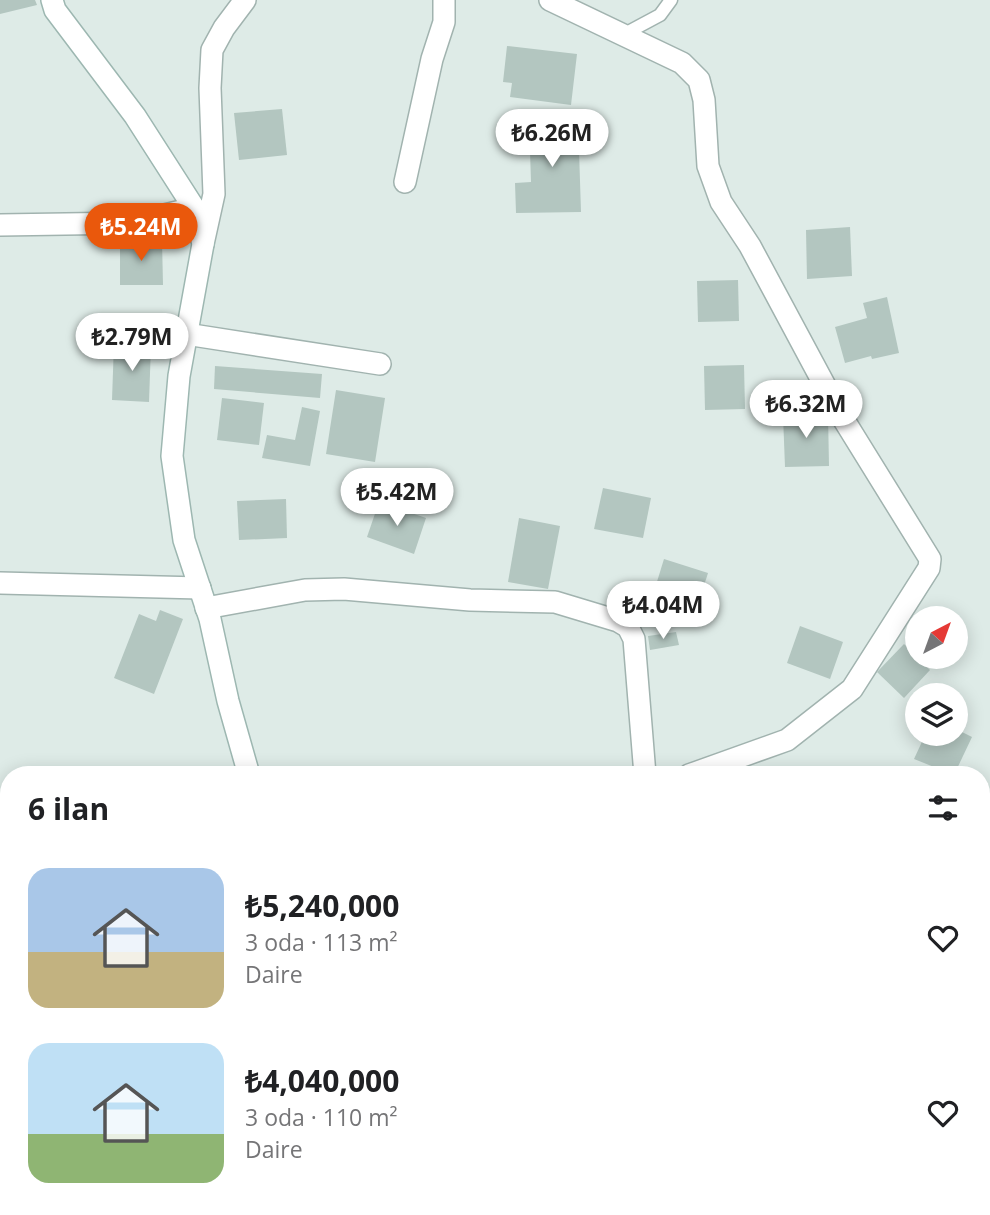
<!DOCTYPE html>
<html lang="tr">
<head>
<meta charset="utf-8">
<style>
	body { margin:0; font-family:"Open Sans",sans-serif; background:#f6f6f6; color:#202124; height:100vh; display:flex; flex-direction:column; font-size:26px; white-space:nowrap }
	* { box-sizing:border-box; margin:0 }
	p { font-size:23px; color:#757577 }
	.icon { flex:none; width:38px; height:38px; fill:none; stroke:currentColor; stroke-width:2; stroke-linecap:round; stroke-linejoin:round }
	.map { position:relative; flex:1; overflow:hidden }
	.drawer { position:absolute; left:0px; top:766px; width:990px; height:450px; display:flex; flex-direction:column; background:#fff; border-radius:28px 28px 0 0; box-shadow:0 4px 18px #0003 }
	.drawer>* { flex:none }
	.needle { width:46px; rotate:41deg }
	.controls { position:absolute; left:905px; top:606px; display:grid; gap:14px }
	.controls a { display:grid; place-items:center; width:63px; height:63px; border-radius:50%; background:#fff; box-shadow:0 4px 18px #0003; font-size:35px }
	.price { position:absolute; translate:-50% -60px; padding:0 16px; border-radius:24px; background:#fff; color:#222; font-size:23px; line-height:46px; filter:drop-shadow(0 2px 4px #0008) }
	.price::after { content:''; position:absolute; left:50%; top:42px; width:21px; height:16px; margin-left:-10px; background:inherit; clip-path:polygon(0 0,100% 0,50% 100%) }
	.price.on { background:#ea580c; color:#fff }
	ul { padding:0; list-style:none }
	li { display:flex; align-items:center; gap:21px; height:175px; padding:0 28px }
	li span { display:grid; place-items:center; flex:none; width:196px; height:140px; border-radius:21px; color:#555 }
	li>.icon { margin-inline-start:auto }
	span .icon { width:84px; height:84px; fill:#fffc; stroke-width:1 }
	li b { font-size:30px }
	h2 { display:flex; justify-content:space-between; align-items:center; height:84px; padding:0 28px; font-size:30px }
	.map>svg:first-child { display:block }
</style>
</head>
<body>
<div class="map">
<svg width="990" height="1215" viewBox="0 0 990 1215">
	<rect width="100%" height="100%" fill="#deebe7"/>
	<g fill="#b3c6c0">
		<polygon points="0,0 35,0 37,5 0,14"/>
		<polygon points="507,46 577,54 571,105 510,97 512,83 503,82"/>
		<polygon points="282,109 287,155 239,160 234,113"/>
		<polygon points="578,119 581,212 516,213 515,183 531,182 529,120"/>
		<polygon points="850,227 852,276 807,279 806,230"/>
		<polygon points="120,240 162,240 163,285 120,285"/>
		<polygon points="738,280 739,321 698,322 697,281"/>
		<polygon points="887,297 899,353 872,359 871,356 845,363 835,327 867,318 863,303"/>
		<polygon points="114,343 151,345 149,402 112,400"/>
		<polygon points="744,365 745,409 705,410 704,366"/>
		<polygon points="215,366 322,374 320,398 214,389"/>
		<polygon points="336,390 385,398 375,462 326,454"/>
		<polygon points="222,398 264,403 259,445 217,440"/>
		<polygon points="302,407 320,411 310,466 262,458 267,435 295,440"/>
		<polygon points="828,414 829,466 785,467 783,415"/>
		<polygon points="603,488 651,498 643,538 594,529"/>
		<polygon points="286,499 287,538 239,540 237,501"/>
		<polygon points="379,502 426,518 414,554 367,537"/>
		<polygon points="519,518 560,526 548,589 508,582"/>
		<polygon points="664,559 708,573 695,614 651,601"/>
		<polygon points="160,610 183,619 154,694 114,678 139,614 156,621"/>
		<polygon points="800,626 843,642 830,679 787,663"/>
		<polygon points="676,632 679,645 650,650 648,636"/>
		<polygon points="904,644 930,670 904,698 877,672"/>
		<polygon points="956,729 972,737 954,775 914,759 926,733 956,733"/>
		<polygon points="396,1208 452,1208 453,1215 397,1215"/>
	</g>
	<g fill="none" stroke-linecap="round" stroke-linejoin="round">
		<defs>
			<polyline id="lane" points="624,37 632,30 660,15 671,0"/>
			<g id="street">
				<polyline points="550,0 682,63 699,80 704,100 708,166 721,202 750,246 839,412 930,559 929,568 852,689 787,740 689,775"/>
				<polyline points="405,182 432,59 444,22 444,0"/>
				<polyline points="0,225 131,223 194,208"/>
				<polyline points="203,244 214,194 210,88 212,50 224,28 245,0"/>
				<polyline points="186,334 380,364"/>
				<polyline points="0,583 200,588"/>
				<polyline points="206,608 305,590 344,589 470,600 555,602 618,621 628,627 634,639 645,775"/>
			</g>
			<g id="secondary">
				<polyline points="52,0 55,10 135,116 194,208 203,244 179,376 172,456 184,540 210,619 228,701 249,775"/>
				<polyline points="0,1001 9,994"/>
				<polyline points="365,1208 366,1215"/>
			</g>
		</defs>
		<use href="#lane" stroke="#a1b3af" stroke-width="15"/>
		<use href="#street" stroke="#a1b3af" stroke-width="24"/>
		<use href="#secondary" stroke="#9db7b1" stroke-width="24"/>
		<use href="#lane" stroke="#fff" stroke-width="12"/>
		<use href="#street" stroke="#fff" stroke-width="21"/>
		<use href="#secondary" stroke="#fff" stroke-width="21"/>
	</g>
</svg>
<div class="controls">
<a><svg class="needle" viewBox="-14 -14 28 28"><path d="M0-13l5 13h-10z" fill="#e53935"/><path d="M0 13l5-13h-10z" fill="#757577"/></svg></a>
<a><svg class="icon" aria-label="layers" viewBox="0 0 24 24"><path d="M12 4l9 5-9 5-9-5zM3 14l9 5 9-5"/></svg></a>
</div>
<b class="price" style="left:552px;top:169px">₺6.26M</b>
<b class="price on" style="left:141px;top:263px">₺5.24M</b>
<b class="price" style="left:132px;top:373px">₺2.79M</b>
<b class="price" style="left:806px;top:440px">₺6.32M</b>
<b class="price" style="left:397px;top:528px">₺5.42M</b>
<b class="price" style="left:663px;top:641px">₺4.04M</b>
<section class="drawer">
<h2>6 ilan<svg class="icon" aria-label="filters" viewBox="0 0 24 24"><path d="M4 7h16M4 17h16"/><circle cx="9" cy="7" r="2"/><circle cx="15" cy="17" r="2"/></svg></h2>
<ul>
<li><span style="background:linear-gradient(#a9c7e8 60%,#c2b280 0)"><svg class="icon" aria-label="home" viewBox="0 0 24 24"><path d="M3 11l9-7 9 7M6 9v11h12V9"/></svg></span><div><b>₺5,240,000</b><p>3 oda · 113 m²</p><p>Daire</p></div><svg class="icon" aria-label="heart" viewBox="0 0 24 24"><path d="M12 20l-8-8c-3-5 5-10 8-4 3-6 11-1 8 4z"/></svg></li>
<li><span style="background:linear-gradient(#bfe0f5 65%,#8fb573 0)"><svg class="icon" aria-label="home" viewBox="0 0 24 24"><path d="M3 11l9-7 9 7M6 9v11h12V9"/></svg></span><div><b>₺4,040,000</b><p>3 oda · 110 m²</p><p>Daire</p></div><svg class="icon" aria-label="heart" viewBox="0 0 24 24"><path d="M12 20l-8-8c-3-5 5-10 8-4 3-6 11-1 8 4z"/></svg></li>
</ul>
</section>
</div>
</body>
</html>
